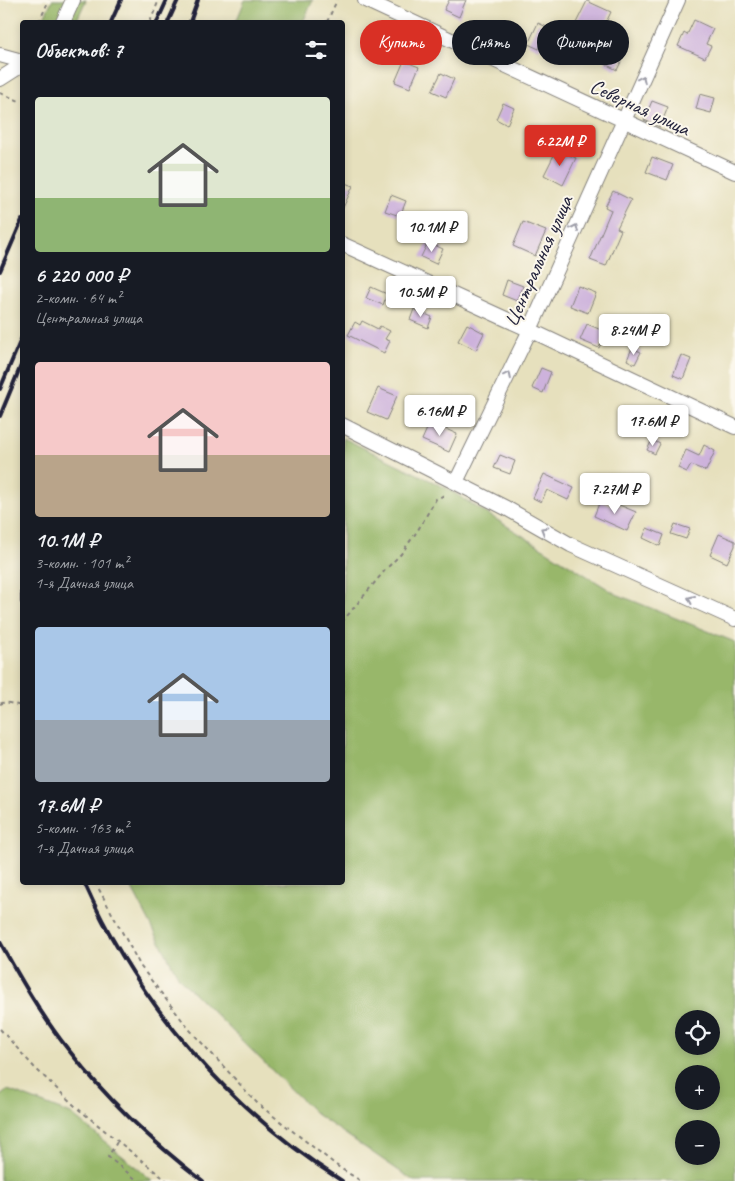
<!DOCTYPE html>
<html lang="ru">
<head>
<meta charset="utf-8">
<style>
	body { margin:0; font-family:Caveat,sans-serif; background:#20242c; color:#f1f3f6; height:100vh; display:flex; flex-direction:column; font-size:19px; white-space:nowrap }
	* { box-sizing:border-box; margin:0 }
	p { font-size:16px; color:#9ea1a6 }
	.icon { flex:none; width:28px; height:28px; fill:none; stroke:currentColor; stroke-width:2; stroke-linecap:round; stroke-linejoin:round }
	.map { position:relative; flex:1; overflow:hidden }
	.details { position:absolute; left:20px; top:20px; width:325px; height:865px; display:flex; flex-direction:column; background:#171b24; border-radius:5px; box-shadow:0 2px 8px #0003 }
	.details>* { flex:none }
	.top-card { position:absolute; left:360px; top:20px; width:300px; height:45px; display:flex; gap:10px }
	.tools { position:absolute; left:675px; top:1010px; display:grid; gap:10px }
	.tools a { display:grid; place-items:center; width:45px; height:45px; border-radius:50%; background:#171b24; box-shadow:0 2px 8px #0003; font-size:25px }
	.price { position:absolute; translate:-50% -42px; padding:0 11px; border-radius:5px; background:#fff; color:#222; font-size:16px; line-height:32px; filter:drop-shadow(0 1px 2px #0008) }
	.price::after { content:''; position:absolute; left:50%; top:30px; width:15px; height:11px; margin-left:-8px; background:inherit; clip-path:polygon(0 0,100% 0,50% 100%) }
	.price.active { background:#d93025; color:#fff }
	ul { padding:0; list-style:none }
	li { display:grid; align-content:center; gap:10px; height:265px; padding:0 15px }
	li span { display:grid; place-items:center; height:155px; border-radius:5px; color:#555 }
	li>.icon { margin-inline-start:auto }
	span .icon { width:90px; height:90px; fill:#fffc; stroke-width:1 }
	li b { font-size:21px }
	h2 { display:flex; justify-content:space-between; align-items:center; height:60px; padding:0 15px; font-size:21px }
	.pill { padding:0 18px; border-radius:22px; background:#171b24; box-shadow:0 2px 8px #0003; font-size:18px; line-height:45px }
	.pill.active { background:#d93025; color:#fff }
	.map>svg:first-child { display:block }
</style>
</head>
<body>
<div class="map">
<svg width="735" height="1181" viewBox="0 0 735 1181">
	<rect width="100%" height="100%" fill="#fbf7ec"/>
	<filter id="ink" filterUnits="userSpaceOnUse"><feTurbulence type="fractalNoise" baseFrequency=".02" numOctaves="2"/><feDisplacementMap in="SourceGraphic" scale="10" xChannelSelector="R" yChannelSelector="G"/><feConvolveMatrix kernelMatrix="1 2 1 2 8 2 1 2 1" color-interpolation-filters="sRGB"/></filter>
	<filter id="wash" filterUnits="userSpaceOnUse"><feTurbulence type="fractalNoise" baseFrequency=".0096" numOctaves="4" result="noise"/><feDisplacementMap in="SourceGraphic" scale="20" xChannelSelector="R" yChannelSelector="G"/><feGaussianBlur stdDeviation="1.12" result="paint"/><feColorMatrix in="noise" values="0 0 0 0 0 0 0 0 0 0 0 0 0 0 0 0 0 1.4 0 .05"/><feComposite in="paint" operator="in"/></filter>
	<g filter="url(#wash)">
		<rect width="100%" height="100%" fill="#e6e0bd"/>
		<g fill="#98b76a" stroke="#5d6c52" fill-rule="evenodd">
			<polygon points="52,0 69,0 59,22 42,22"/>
			<polygon points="77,0 86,0 76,22 67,22"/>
			<polygon points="245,0 313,0 303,22 236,22"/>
			<path d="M343,438L446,488L616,594L735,642V1181H414L316,1114L179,978L129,883L342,882ZM684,1019H711V1046H684ZM684,1074H711V1101H684ZM684,1129H711V1156H684Z"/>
			<polygon points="8,1090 71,1114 153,1181 0,1181 0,1096"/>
		</g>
		<g id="blocks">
			<g fill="#cdb2dc">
				<polygon points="449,0 466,0 459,17 444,10"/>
				<polygon points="587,1 611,12 592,51 568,39"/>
				<polygon points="694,20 713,29 706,44 711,46 705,58 678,46 684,33 687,35"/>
				<polygon points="538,23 549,28 539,49 528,44"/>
				<polygon points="612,50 624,56 617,70 605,64"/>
				<polygon points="404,61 419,67 410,88 395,82"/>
				<polygon points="441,73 454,79 446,97 432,91"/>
				<polygon points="700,94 715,98 711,113 696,109"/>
				<polygon points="652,101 668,107 660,127 644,120"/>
				<polygon points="503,103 514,108 507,125 496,119"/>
				<polygon points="557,149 576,158 563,185 544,175"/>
				<polygon points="652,157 673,165 667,180 646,172"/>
				<polygon points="342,182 353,186 342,210"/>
				<polygon points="613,191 631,200 617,228 621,230 606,266 590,260 611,210 605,207"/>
				<polygon points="391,195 406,201 400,216 385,211"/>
				<polygon points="523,222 546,231 535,256 513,246"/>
				<polygon points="428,242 443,249 436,264 421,257"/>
				<polygon points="507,280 523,286 517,301 502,295"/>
				<polygon points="578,286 596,293 588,313 570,306"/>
				<polygon points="371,287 387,294 383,305 366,298"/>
				<polygon points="414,309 432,317 428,328 410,320"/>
				<polygon points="362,321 378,329 380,326 390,331 385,339 390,341 384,353 348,335 355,322 360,325"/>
				<polygon points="467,324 484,333 476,350 458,341"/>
				<polygon points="587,324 606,332 599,348 580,340"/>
				<polygon points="632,348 641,352 635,364 627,360"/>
				<polygon points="681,355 691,359 683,379 673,375"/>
				<polygon points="541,368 551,372 543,393 532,388"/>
				<polygon points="378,388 397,396 386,420 367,412"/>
				<polygon points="430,422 457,434 449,452 422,440"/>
				<polygon points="652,440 660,444 655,454 647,450"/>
				<polygon points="704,445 715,451 706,471 691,465 687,472 678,468 686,450 699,456"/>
				<polygon points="500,455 515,461 510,474 494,468"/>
				<polygon points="544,474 574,488 568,500 547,490 541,502 533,498"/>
				<polygon points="600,501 615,507 617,504 636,512 627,531 594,516"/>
				<polygon points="675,524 690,529 686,539 671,534"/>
				<polygon points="647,528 664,535 660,546 643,538"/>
				<polygon points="719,534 735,541 735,546 727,563 710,555"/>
			</g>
		</g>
	</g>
	<g filter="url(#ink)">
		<use href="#blocks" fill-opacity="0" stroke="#84817c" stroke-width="1"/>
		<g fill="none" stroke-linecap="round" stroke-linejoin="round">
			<defs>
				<g id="minor">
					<polyline points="365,0 735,172"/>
					<polyline points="63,22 73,0"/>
					<polyline points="0,55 22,61"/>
					<polyline points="0,79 22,65"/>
					<polyline points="342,244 530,330 735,427"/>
					<polyline points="342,425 506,508 571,545 735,619"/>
					<polyline points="456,482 530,330 678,0"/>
				</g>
			</defs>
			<use href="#minor" stroke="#84817c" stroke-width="16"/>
			<g stroke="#84817c" stroke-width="2" stroke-dasharray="4 4" stroke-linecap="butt">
				<polyline points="39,22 49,0"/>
				<polyline points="150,22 159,0"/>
				<polyline points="327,22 337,0"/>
				<polyline points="0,93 22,102"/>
				<polyline points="342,622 386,569 401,554 418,530 436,499 447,494"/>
				<polyline points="0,704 5,702 22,706"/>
				<polyline points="95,882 141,967 189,1029 258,1104 340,1168 361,1181"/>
				<polyline points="0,1029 34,1067 77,1108 167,1181"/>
				<polyline points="117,1142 108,1157 138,1181"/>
			</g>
			<use href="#minor" stroke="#fff" stroke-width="14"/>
			<g stroke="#22223b" stroke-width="4">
				<polyline points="111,22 121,0"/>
				<polyline points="157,22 167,0"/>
				<polyline points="168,22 178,0"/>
				<polyline points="190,22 198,0"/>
				<polyline points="0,271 22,220"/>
				<polyline points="0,389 22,337"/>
				<polyline points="0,416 22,363"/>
				<polyline points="22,577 22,602"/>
				<path d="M84,882C138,1004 230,1110 342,1181"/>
				<path d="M0,942C20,978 41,1015 67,1048C106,1098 152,1142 203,1181"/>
			</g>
		</g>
		<defs><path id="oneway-chevron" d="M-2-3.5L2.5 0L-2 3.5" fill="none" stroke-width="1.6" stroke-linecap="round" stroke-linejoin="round" transform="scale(1.25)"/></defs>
		<g stroke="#9c9ca7">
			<use href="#oneway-chevron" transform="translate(642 79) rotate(-65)"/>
			<use href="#oneway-chevron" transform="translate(575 228) rotate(-66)"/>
			<use href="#oneway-chevron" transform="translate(508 375) rotate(-64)"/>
			<use href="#oneway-chevron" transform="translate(544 530) rotate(-150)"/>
			<use href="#oneway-chevron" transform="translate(691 599) rotate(-156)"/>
		</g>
	</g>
	<g text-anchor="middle" stroke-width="4" stroke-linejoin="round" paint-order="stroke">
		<g font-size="21" fill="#22223b" stroke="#fbf7ec">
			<text transform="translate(640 107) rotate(25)" y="7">Северная улица</text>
			<text transform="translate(538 261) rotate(-66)" y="7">Центральная улица</text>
		</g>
	</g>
</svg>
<div class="tools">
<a><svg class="icon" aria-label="locate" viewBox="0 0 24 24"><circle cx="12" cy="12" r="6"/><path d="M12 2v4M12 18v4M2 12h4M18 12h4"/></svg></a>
<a>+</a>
<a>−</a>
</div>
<b class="price active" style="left:560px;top:167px">6.22M ₽</b>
<b class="price" style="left:432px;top:253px">10.1M ₽</b>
<b class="price" style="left:421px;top:318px">10.5M ₽</b>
<b class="price" style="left:634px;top:356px">8.24M ₽</b>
<b class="price" style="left:440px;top:437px">6.16M ₽</b>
<b class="price" style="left:653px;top:447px">17.6M ₽</b>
<b class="price" style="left:615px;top:515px">7.27M ₽</b>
<div class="top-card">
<a class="pill active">Купить</a>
<a class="pill">Снять</a>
<a class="pill">Фильтры</a>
</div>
<section class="details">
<h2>Объектов: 7<svg class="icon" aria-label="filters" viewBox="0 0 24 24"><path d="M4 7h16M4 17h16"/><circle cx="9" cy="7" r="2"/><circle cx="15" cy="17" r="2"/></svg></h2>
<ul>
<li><span style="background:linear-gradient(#dfe7d0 65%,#8fb573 0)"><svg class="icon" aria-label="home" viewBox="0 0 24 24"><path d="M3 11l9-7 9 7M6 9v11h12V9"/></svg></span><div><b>6 220 000 ₽</b><p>2-комн. · 64 m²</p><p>Центральная улица</p></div></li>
<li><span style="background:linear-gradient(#f6c9c9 60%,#b9a48a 0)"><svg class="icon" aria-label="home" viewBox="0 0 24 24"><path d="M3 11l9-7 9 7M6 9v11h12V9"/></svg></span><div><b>10.1M ₽</b><p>3-комн. · 101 m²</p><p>1-я Дачная улица</p></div></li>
<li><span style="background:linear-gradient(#a9c7e8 60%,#9aa5b1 0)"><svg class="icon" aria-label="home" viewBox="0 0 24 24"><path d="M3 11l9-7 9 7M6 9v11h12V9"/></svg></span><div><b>17.6M ₽</b><p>5-комн. · 163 m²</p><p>1-я Дачная улица</p></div></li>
</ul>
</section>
</div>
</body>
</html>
